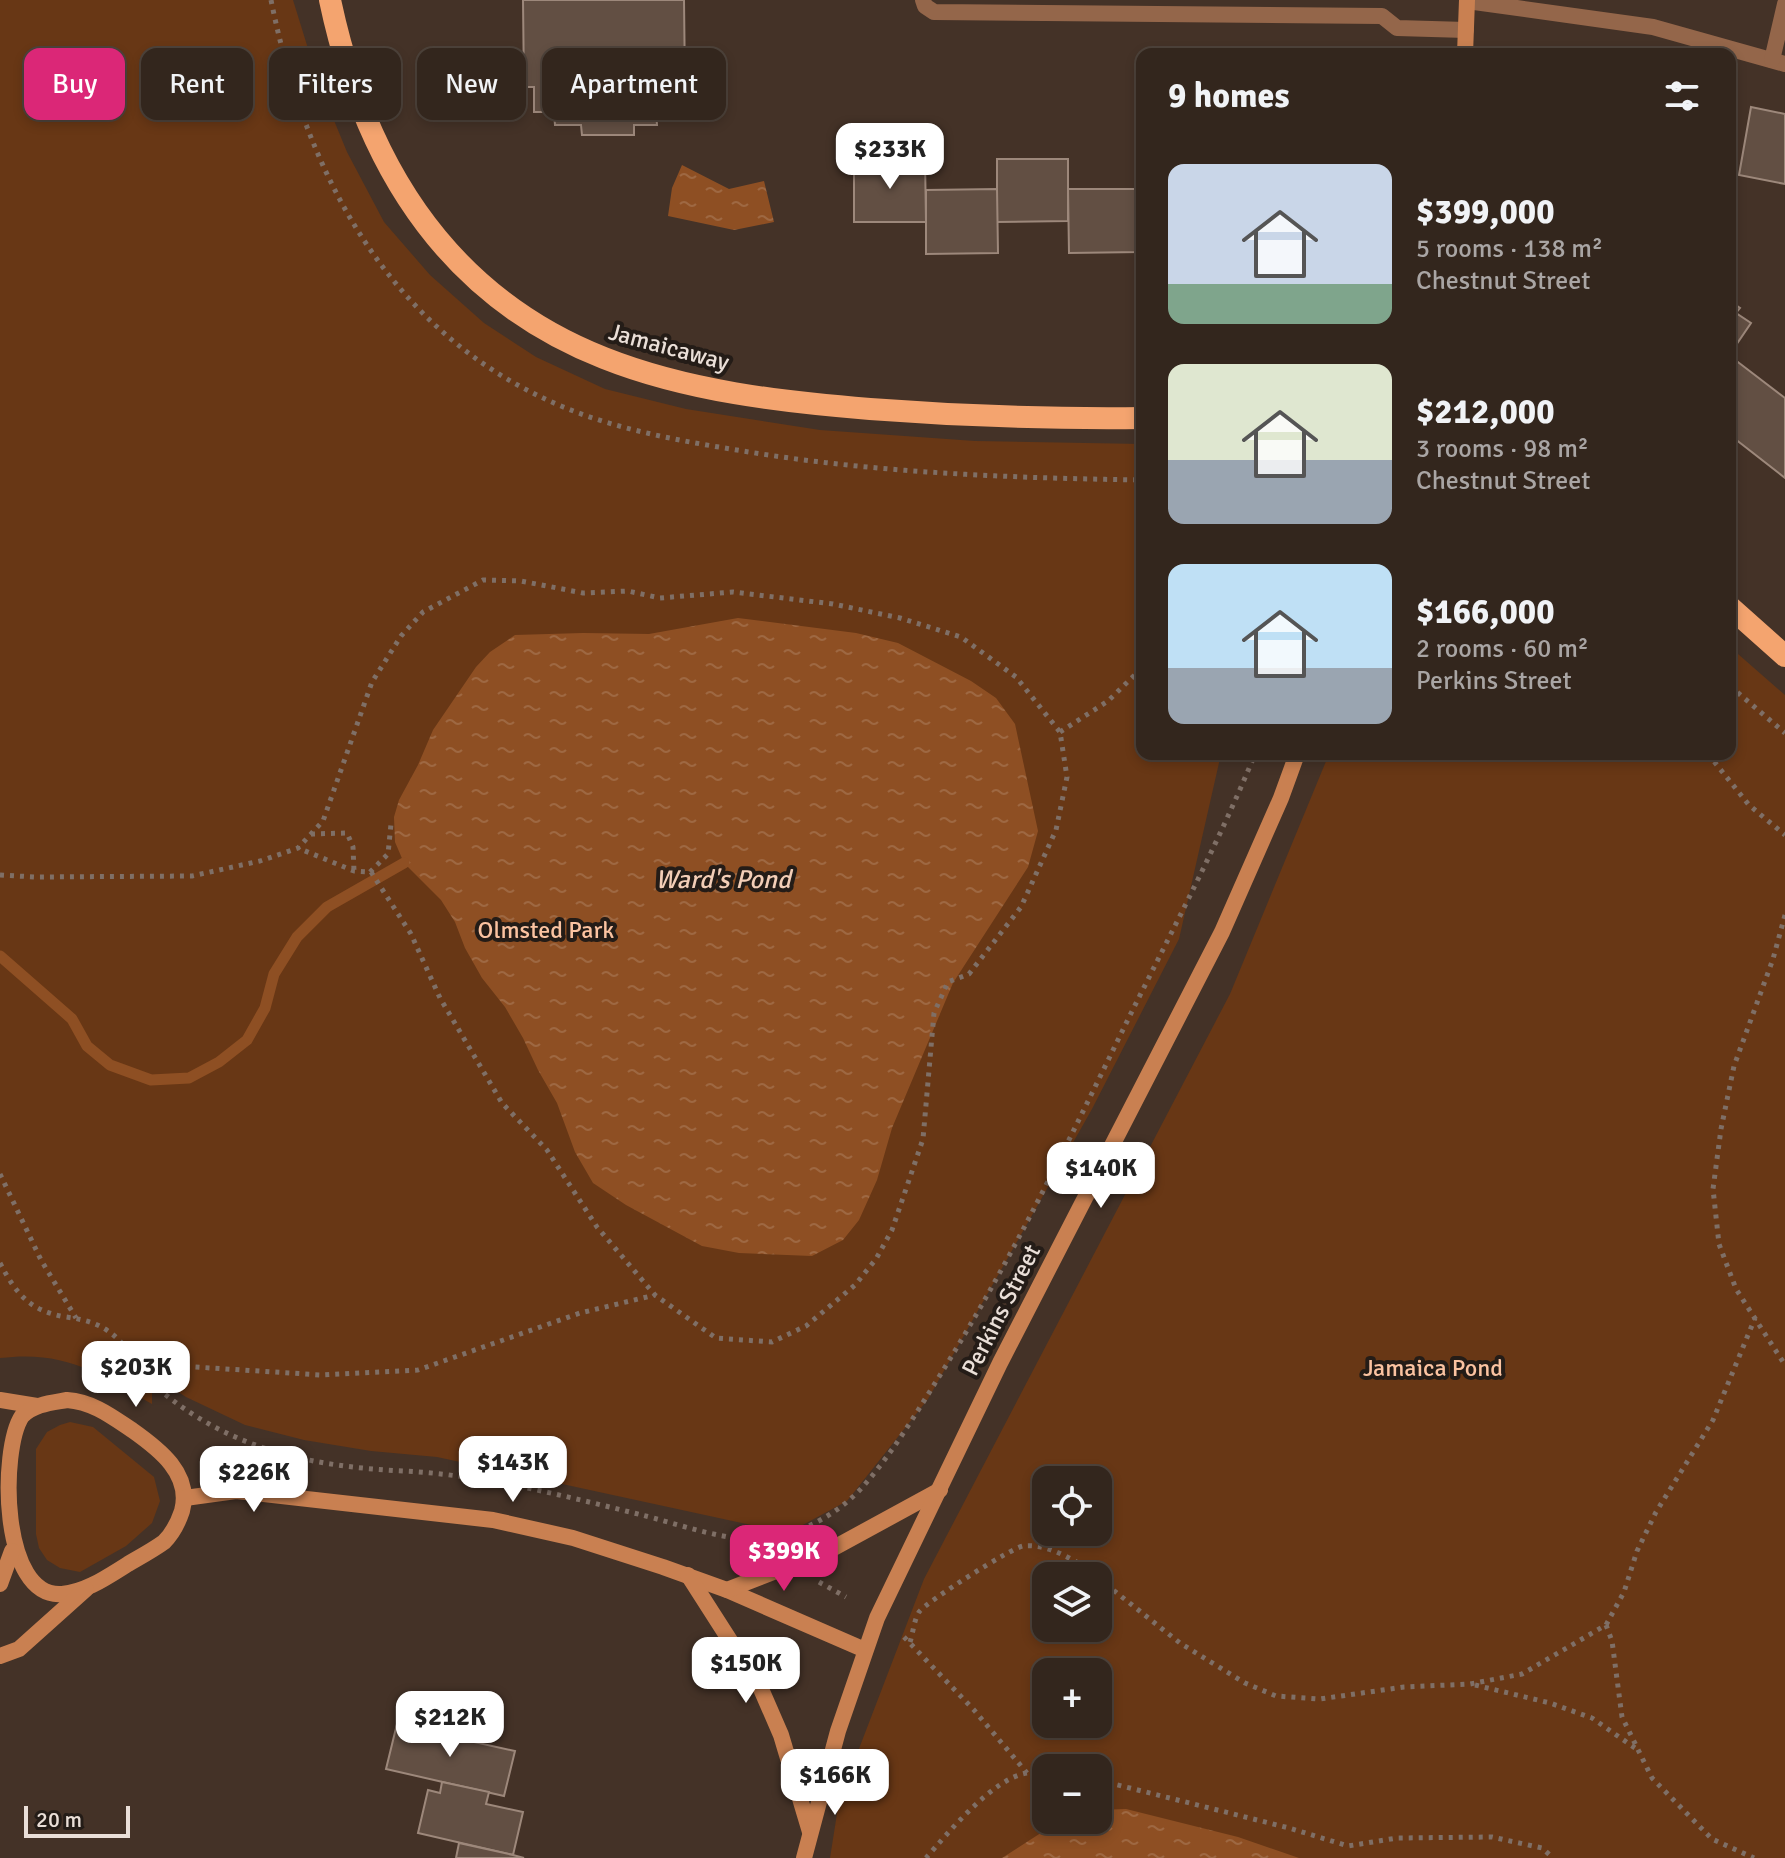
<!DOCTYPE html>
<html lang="en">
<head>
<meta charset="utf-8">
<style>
	body { margin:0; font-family:Signika,sans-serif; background:#3b2e26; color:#f1f3f6; height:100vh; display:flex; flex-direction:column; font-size:30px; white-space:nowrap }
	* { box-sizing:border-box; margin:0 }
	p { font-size:26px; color:#a9a5a4 }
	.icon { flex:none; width:44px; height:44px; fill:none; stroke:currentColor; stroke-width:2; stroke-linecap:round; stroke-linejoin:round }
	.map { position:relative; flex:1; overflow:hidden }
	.sheet { position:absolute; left:1136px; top:48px; width:600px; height:712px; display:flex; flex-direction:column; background:#33261d; border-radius:16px; box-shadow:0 4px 12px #0003,0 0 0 2px #4e433b }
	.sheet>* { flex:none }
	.guide { position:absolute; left:24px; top:48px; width:760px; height:72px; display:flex; gap:16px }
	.controls { position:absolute; left:1032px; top:1466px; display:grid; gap:16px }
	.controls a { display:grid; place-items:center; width:80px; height:80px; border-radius:16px; background:#33261d; box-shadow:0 4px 12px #0003,0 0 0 2px #4e433b; font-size:40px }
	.scale { position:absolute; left:24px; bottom:20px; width:106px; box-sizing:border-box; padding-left:8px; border:4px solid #eadfd8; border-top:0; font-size:22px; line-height:28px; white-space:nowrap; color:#eadfd8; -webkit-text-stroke:6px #241c17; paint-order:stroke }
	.price { position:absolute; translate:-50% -68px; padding:0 18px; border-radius:16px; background:#fff; color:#222; font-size:26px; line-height:52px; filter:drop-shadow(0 2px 4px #0008) }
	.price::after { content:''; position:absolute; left:50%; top:48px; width:24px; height:18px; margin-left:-12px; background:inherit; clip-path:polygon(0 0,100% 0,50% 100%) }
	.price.active { background:#db2777; color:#fff }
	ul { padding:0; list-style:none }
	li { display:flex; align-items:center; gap:24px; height:200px; padding:0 32px }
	li span { display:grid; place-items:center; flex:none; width:224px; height:160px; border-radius:16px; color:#555 }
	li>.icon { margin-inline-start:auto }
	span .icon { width:96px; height:96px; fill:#fffc; stroke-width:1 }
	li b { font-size:34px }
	h2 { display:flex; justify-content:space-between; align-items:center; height:96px; padding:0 32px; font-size:34px }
	.pill { padding:0 28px; border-radius:16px; background:#33261d; box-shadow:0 4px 12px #0003,0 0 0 2px #4e433b; font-size:28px; line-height:72px }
	.pill.active { background:#db2777; color:#fff }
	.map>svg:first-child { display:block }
</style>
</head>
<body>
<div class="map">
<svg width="1785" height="1858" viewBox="0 0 1785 1858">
	<defs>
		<pattern id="water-ripples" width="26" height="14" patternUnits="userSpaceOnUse" patternTransform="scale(2)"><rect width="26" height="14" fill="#8e4f23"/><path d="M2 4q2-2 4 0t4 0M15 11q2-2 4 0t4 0" fill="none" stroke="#9e6842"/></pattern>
	</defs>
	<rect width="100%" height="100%" fill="#443227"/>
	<g fill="#683715" fill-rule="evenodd">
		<path d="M0,0H293L319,84L347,152L384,222L430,275L484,323L536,357L605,389L686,409L820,430L975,441L1142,444V754H1221L1179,939L1092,1109L928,1399L847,1501L788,1533L437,1457L371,1451L304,1440L245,1425L186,1397L159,1380L152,1368V1404C99,1373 65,1350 0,1358Z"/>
		<path d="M1730,647L1785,695V1858H830L839,1801L924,1579L1230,994L1329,754H1730ZM1046,1480H1098V1532H1046ZM1046,1576H1098V1628H1046ZM1046,1672H1098V1724H1046ZM1046,1768H1098V1820H1046Z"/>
		<polygon points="70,1422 93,1427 154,1477 160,1501 152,1523 126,1546 80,1572 60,1568 47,1560 39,1548 36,1534 36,1449 47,1432 60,1425"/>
	</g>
	<g fill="url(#water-ripples)">
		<polygon points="682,165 729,189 764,181 774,222 734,230 668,216 672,188"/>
		<polygon points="738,618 856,633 898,643 971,681 996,698 1015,724 1038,831 1028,867 953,983 892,1128 877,1180 859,1220 843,1240 812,1256 739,1253 702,1246 626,1205 593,1183 575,1152 557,1103 538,1070 523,1038 505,1007 482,978 465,948 455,922 441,900 404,863 395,842 394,817 399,800 418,765 433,730 476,667 490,652 515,635 583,633 649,634"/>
		<polygon points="1126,1809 1238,1837 1299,1858 1002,1858 1061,1820 1098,1820 1098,1810"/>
	</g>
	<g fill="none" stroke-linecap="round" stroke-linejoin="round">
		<polyline stroke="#8e4f23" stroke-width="11" points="0,956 72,1019 87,1046 110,1065 151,1080 189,1078 219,1062 247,1040 265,1008 274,974 297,937 327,907 404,863"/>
	</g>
	<g fill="#624f43" stroke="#9d887b" stroke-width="2">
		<polygon points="523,0 684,0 685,86 675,86 675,112 656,112 657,125 634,125 634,135 582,135 581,125 555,125 554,112 534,112 534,87 524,87"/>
		<polygon points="1751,107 1785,114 1785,184 1739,175"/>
		<polygon points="925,159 926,222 854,222 854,160"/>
		<polygon points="997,159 1068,159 1068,221 997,222"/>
		<polygon points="997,189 998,253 926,254 926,190"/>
		<polygon points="1068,189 1140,189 1140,252 1069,253"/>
		<polygon points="1730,301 1740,308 1736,313 1751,323 1734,348 1730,345"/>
		<polygon points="1730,356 1785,398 1785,478 1730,435"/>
		<polygon points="397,1724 442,1734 443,1728 466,1734 465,1740 515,1751 504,1796 386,1769"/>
		<polygon points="442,1782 489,1792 486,1804 523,1812 513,1855 418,1833 428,1790 440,1793"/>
		<polygon points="459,1843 513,1855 524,1858 456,1858"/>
	</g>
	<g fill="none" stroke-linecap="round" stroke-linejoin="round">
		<g stroke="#7f6f66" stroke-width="5" stroke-dasharray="4 6" stroke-linecap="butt">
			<path d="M271,0C306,174 389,334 561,406C620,431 687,442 749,452C879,473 1011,478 1142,480"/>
			<polyline points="1730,686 1785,733"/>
			<polyline points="1060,732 1108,701 1142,668"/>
			<polyline points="1708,754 1749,805 1785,835"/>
			<polyline points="311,834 347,833 353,847 354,871 356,871"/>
			<polyline points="370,872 388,854 391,824"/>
			<polyline points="0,875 35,877 192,876 260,861 298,848 323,821 372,682 401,636 423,612 483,580 521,581 583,593 628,591 660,598 733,592 833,604 900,618 961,637 1016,677 1060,732 1067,777 1056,830 1021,907 969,974 948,982 934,1013 923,1139 892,1230 876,1259 855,1285 806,1326 772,1342 716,1338 655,1295 597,1227 547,1150 502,1103 440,998 411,934 371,872 354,871 298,848"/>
			<polyline points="1785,915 1773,959 1734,1066 1721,1129 1713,1189 1719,1244 1736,1289 1785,1365"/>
			<polyline points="0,1174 41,1260 76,1318"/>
			<path d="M0,1263C16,1294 30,1311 66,1317C81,1319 95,1322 108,1331C130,1346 141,1373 161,1391C232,1450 314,1467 404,1471C484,1475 565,1496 642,1515C674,1523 735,1544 766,1539C802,1534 842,1512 866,1483C893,1452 915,1415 937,1380C1004,1273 1060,1159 1115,1046C1162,949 1214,854 1255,754"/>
			<polyline points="147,1376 180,1366 321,1375 418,1370 580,1313 655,1295"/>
			<polyline points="1098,1578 1180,1643 1245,1683 1276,1696 1320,1699 1404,1687 1470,1684 1522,1674 1606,1625 1624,1592 1637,1551 1656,1512 1713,1420 1755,1318"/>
			<polyline points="819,1582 846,1597"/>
			<polyline points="1606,1625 1612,1641 1622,1717 1652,1778 1712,1839 1754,1858"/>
			<polyline points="904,1637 974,1710 1027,1773"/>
			<path d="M910,1642C913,1633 914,1620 919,1612C926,1602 1011,1548 1023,1546C1047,1543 1078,1561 1096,1576"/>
			<polyline points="1475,1685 1550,1703 1592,1718 1635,1748"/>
			<polyline points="1098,1780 1289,1828 1348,1846 1397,1838 1492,1837 1542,1848 1553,1858"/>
			<path d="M926,1858C948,1833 993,1778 1027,1773C1033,1772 1040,1774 1046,1775"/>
		</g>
		<g stroke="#94664a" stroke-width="16">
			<polyline points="923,0 925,6 934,12 1382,16 1397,28 1466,30"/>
			<polyline points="1467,1 1653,27 1785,64"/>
			<polyline points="1772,60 1785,4"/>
		</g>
		<g stroke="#c98051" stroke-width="16">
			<polyline points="1465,54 1467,0"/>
			<polyline points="0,1400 37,1406"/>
			<path d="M67,1400C93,1402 111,1416 132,1430C159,1449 192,1474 182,1511C178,1523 173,1533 164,1542C153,1550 140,1557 128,1564C107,1577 86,1592 62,1594C0,1599 0,1449 22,1416C35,1404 50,1403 67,1400Z"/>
			<polyline points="185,1498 236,1491 493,1520 573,1538 663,1567 727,1590 865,1650"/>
			<polyline points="688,1575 761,1689 781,1735 810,1832"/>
			<polyline points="0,1584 12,1551"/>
			<polyline points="727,1590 830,1550 940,1490"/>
			<polyline points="0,1656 19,1649 86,1589"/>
			<polyline points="804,1858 838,1731 877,1618 1000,1363 1222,932 1281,798 1297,754"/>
		</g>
		<g stroke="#f4a46f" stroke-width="22">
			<path d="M330,0C364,161 444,295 604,358C687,391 782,402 870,409C961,416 1051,419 1142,418"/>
			<polyline points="1730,607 1785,656"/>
		</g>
	</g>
	<g text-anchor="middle" stroke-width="8" stroke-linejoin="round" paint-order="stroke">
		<g font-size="24" fill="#eadfd8" stroke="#241c17">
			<text transform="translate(669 347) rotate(15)" y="8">Jamaicaway</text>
			<text transform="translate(1001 1310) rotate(-63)" y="8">Perkins Street</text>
		</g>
		<g font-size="24" fill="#fbc3a1" stroke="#241c17">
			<text x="546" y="938">Olmsted Park</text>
			<text x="1433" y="1376">Jamaica Pond</text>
		</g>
		<g font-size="26" font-style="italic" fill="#f3ceb7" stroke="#241c17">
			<text x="723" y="888">Ward's Pond</text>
		</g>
	</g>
</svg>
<div class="controls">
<a><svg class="icon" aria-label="locate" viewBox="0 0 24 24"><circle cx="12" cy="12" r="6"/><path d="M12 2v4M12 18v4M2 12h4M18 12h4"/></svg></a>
<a><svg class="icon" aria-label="layers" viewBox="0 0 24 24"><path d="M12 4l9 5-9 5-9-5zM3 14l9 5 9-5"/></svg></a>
<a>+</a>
<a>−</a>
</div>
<div class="scale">20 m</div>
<b class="price" style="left:890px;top:191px">$233K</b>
<b class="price" style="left:1101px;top:1210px">$140K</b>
<b class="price" style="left:136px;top:1409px">$203K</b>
<b class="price" style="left:513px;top:1504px">$143K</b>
<b class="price" style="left:254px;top:1514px">$226K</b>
<b class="price active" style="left:784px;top:1593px">$399K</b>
<b class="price" style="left:746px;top:1705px">$150K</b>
<b class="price" style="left:450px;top:1759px">$212K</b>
<b class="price" style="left:835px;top:1817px">$166K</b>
<div class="guide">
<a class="pill active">Buy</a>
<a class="pill">Rent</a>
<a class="pill">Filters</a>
<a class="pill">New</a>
<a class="pill">Apartment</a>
</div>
<section class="sheet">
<h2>9 homes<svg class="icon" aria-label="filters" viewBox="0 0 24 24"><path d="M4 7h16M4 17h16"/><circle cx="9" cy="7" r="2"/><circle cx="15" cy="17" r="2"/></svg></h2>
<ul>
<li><span style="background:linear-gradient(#c9d6e8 75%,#7fa58c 0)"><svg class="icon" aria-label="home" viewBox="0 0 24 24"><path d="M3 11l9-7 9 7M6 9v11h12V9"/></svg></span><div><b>$399,000</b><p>5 rooms · 138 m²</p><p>Chestnut Street</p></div></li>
<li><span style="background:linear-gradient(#dfe7d0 60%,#9aa5b1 0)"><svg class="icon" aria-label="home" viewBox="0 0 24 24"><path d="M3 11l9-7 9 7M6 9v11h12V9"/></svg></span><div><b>$212,000</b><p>3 rooms · 98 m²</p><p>Chestnut Street</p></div></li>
<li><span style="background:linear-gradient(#bfe0f5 65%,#9aa5b1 0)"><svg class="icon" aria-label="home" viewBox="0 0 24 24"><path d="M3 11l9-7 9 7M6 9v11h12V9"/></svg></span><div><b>$166,000</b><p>2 rooms · 60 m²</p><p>Perkins Street</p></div></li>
</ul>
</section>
</div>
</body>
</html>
